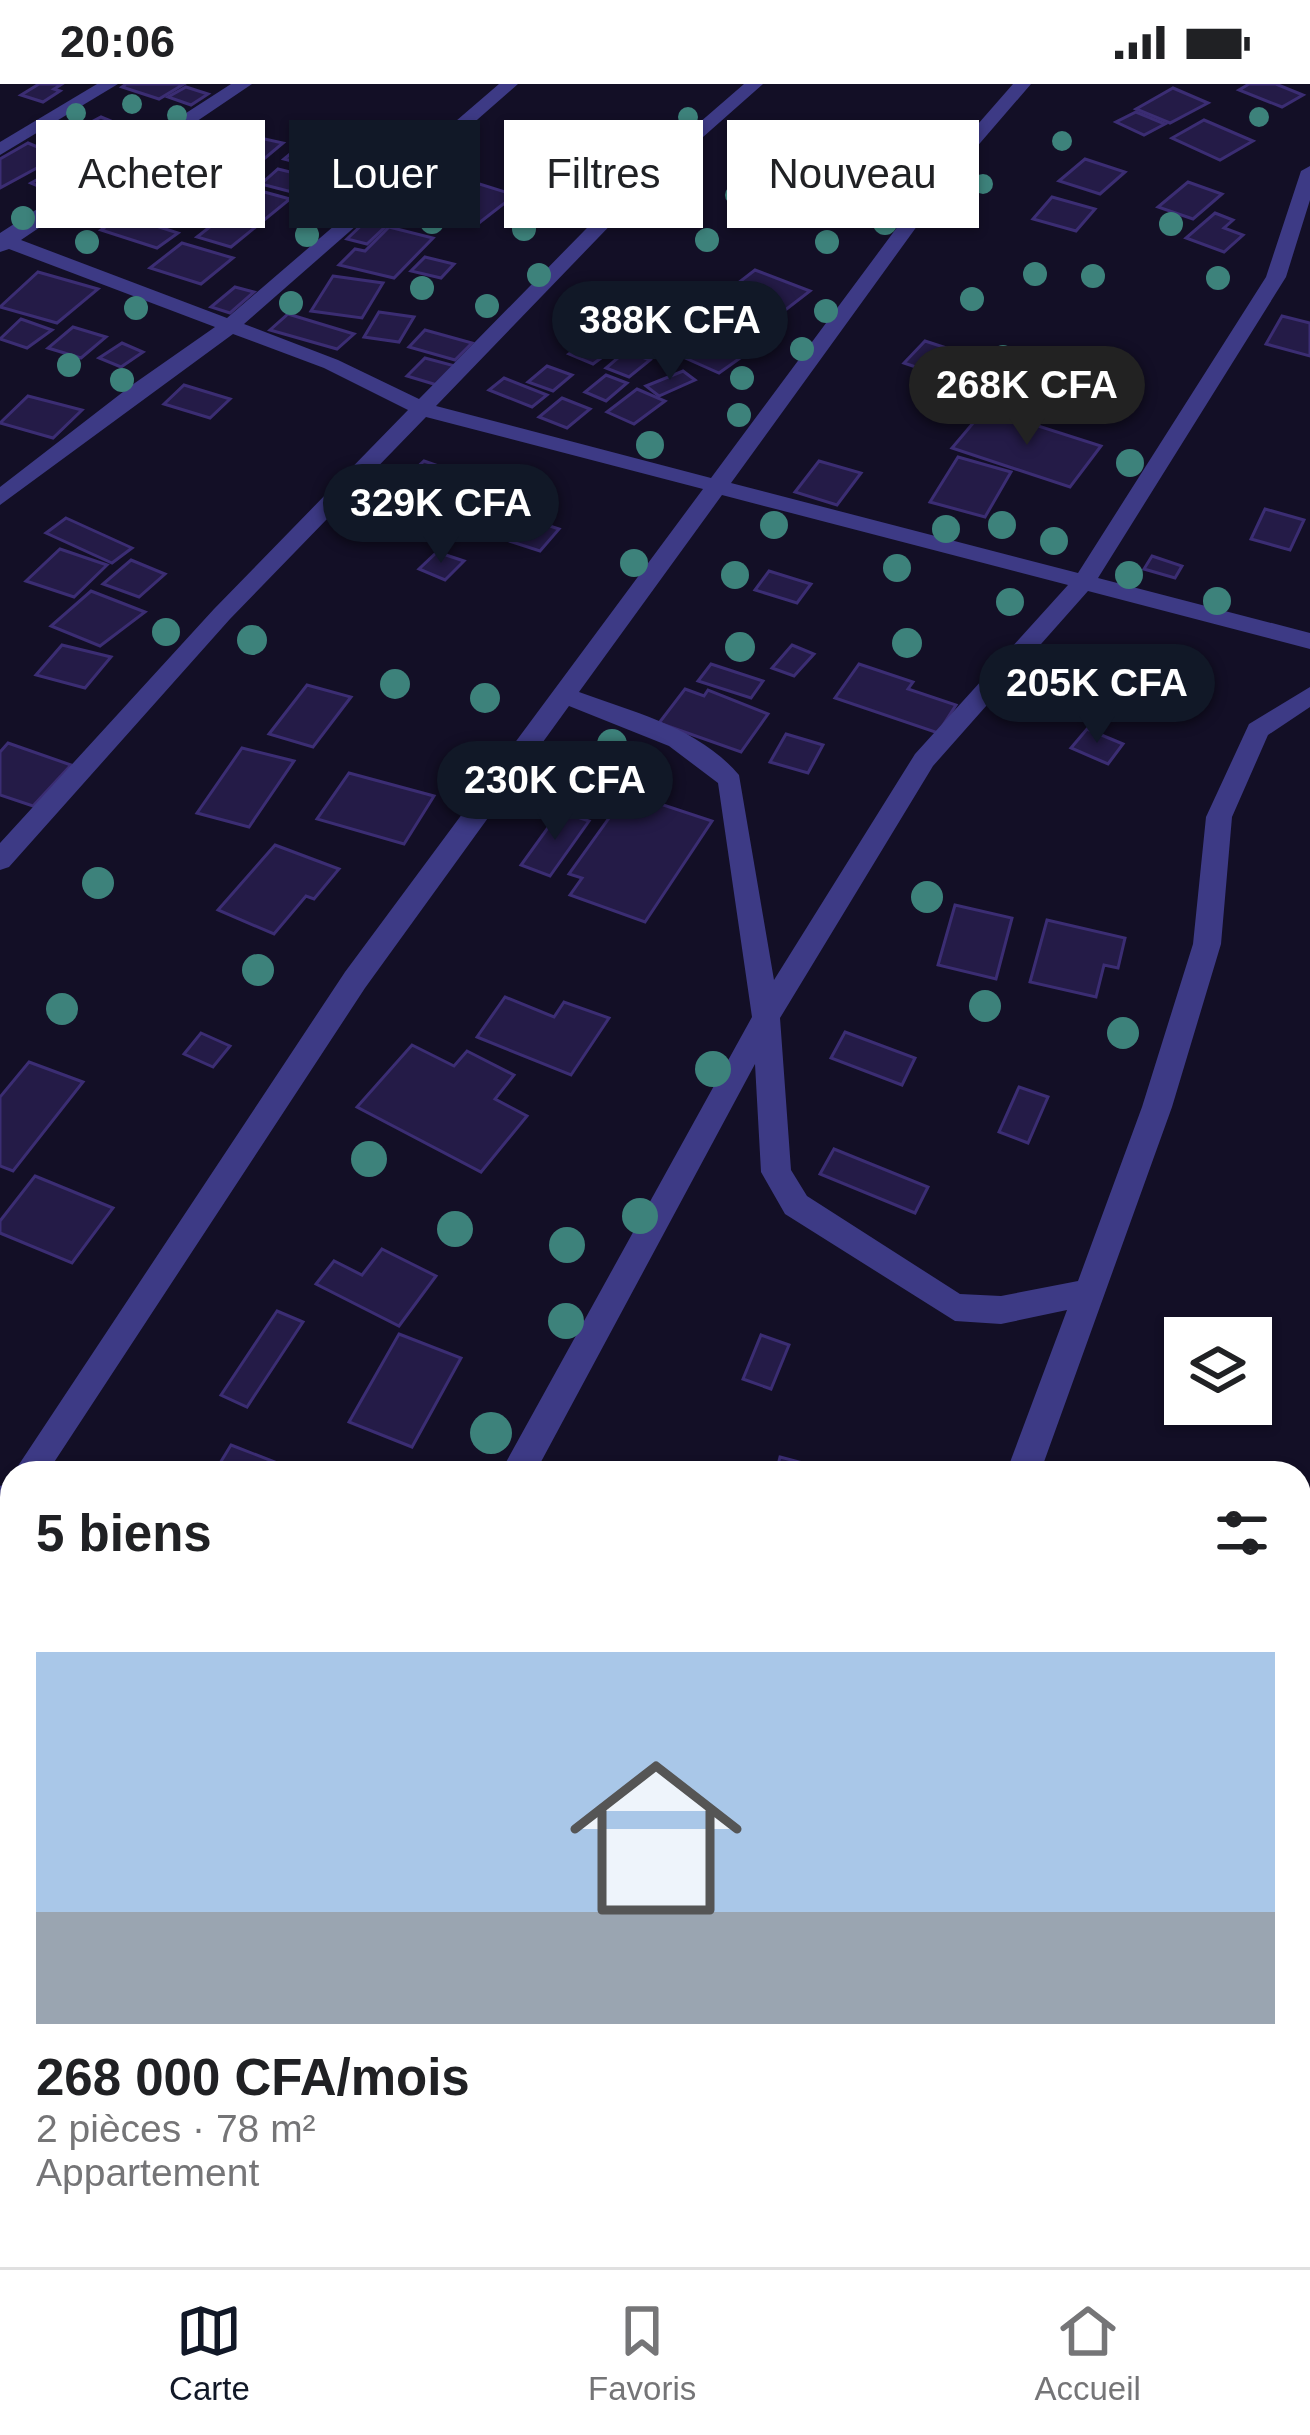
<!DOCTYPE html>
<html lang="fr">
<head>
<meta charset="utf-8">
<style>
	body { margin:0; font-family:Helvetica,sans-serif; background:#f2f2f2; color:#202124; height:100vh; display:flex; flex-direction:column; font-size:45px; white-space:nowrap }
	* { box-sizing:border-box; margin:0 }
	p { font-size:39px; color:#757577 }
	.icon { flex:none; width:66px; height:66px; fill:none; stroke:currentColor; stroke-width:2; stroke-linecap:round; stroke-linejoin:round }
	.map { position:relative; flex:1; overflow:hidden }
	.drawer { position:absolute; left:0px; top:1377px; width:1311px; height:807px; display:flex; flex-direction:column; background:#fff; border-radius:36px 36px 0 0; box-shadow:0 3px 9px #0004 }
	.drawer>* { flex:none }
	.top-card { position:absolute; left:36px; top:36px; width:1239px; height:108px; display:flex; gap:24px }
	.buttons { position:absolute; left:1164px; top:1233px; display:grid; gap:24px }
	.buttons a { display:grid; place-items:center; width:108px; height:108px; border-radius:0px; background:#fff; box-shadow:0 3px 9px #0004; font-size:60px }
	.price { position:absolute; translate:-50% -102px; padding:0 27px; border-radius:42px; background:#111827; color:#fff; font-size:39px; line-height:78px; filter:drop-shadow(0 3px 6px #0008) }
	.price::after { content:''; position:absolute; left:50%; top:72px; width:36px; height:27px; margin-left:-18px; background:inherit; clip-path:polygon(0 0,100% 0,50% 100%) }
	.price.current { background:#222; color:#fff }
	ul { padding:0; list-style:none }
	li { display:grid; align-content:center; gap:24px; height:636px; padding:0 36px }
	li span { display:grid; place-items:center; height:372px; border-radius:0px; color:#555 }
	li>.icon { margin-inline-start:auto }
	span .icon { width:216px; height:216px; fill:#fffc; stroke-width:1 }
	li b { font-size:51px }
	h2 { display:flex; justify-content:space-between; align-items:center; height:144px; padding:0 36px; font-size:51px }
	.chip { padding:0 42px; border-radius:0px; background:#fff; box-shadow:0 3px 9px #0004; font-size:42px; line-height:108px }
	.chip.current { background:#111827; color:#fff }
	.status { display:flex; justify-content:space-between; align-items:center; height:84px; padding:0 60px; background:#fff; direction:ltr }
	.status svg { height:33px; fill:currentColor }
	.tabs { display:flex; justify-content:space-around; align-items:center; height:168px; border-top:3px solid #e0e0e0; background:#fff; font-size:33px; color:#757577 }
	.tabs a { display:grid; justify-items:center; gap:6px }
	.tabs .current { color:#111827 }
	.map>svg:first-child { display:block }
</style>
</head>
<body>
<div class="status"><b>20:06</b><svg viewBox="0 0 49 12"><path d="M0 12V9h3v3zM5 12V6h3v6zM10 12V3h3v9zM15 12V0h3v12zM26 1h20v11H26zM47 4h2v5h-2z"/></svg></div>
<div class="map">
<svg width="1310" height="2183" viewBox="0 0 1310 2183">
	<rect width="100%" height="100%" fill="#130f26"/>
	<g fill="#241b47" stroke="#3b2d73" stroke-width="3">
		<polygon points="39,0 62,0 54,5 60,7 43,18 21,11"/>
		<polygon points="126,0 184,0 159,15 122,3"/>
		<polygon points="1249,0 1276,0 1303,11 1282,23 1239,6"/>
		<polygon points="186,3 208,10 191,21 168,13"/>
		<polygon points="1173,4 1208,19 1170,39 1136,25"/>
		<polygon points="1136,28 1165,40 1144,51 1116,38"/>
		<polygon points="101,33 147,52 110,73 63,53"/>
		<polygon points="1204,36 1253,57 1220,76 1172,54"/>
		<polygon points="313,51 358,62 345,74 335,71 319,84 284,75"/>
		<polygon points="260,54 283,59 258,80 234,75"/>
		<polygon points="28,59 59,72 0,104 0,75"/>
		<polygon points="587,60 609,69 594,78 571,69"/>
		<polygon points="1085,75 1125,88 1100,110 1059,97"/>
		<polygon points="58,84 73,90 45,105 31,99"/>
		<polygon points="278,85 371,108 354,124 261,100"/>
		<polygon points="769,87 794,92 782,108 756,103"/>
		<polygon points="473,98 515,111 475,142 433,128"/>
		<polygon points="1188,98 1222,110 1193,135 1158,123"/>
		<polygon points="257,106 290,115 231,163 197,153"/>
		<polygon points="201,113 220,118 194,139 175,133"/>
		<polygon points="1052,113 1095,125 1076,147 1033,135"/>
		<polygon points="1215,129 1233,136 1224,144 1243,151 1224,168 1186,154"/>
		<polygon points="122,131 178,149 157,164 101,146"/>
		<polygon points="367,136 387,141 367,160 347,155"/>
		<polygon points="389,143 433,154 394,194 339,181 355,165 365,167"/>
		<polygon points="182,159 233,174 201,200 150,184"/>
		<polygon points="425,173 454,180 441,194 411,187"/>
		<polygon points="755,186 810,207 784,227 729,206"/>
		<polygon points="38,188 98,205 57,239 0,223"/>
		<polygon points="333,192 383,199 362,234 311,227"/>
		<polygon points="235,203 254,208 230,229 211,223"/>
		<polygon points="632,214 665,227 636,250 603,238"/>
		<polygon points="722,217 752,232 722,249 692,234"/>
		<polygon points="379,228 414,233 399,258 364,253"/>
		<polygon points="288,230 354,250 337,265 270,246"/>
		<polygon points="1282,232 1310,239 1310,272 1266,260"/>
		<polygon points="21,235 52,246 27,264 0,255"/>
		<polygon points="685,238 750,267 719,289 654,260"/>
		<polygon points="73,243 106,253 81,274 48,264"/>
		<polygon points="425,246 472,259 455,276 409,263"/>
		<polygon points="593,253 616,263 593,280 569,270"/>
		<polygon points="925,257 971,272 951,295 904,279"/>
		<polygon points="122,259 143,268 121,283 99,274"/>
		<polygon points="626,267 650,276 629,293 606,284"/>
		<polygon points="425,274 455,282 437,301 407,292"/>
		<polygon points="547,282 572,291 553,307 528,298"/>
		<polygon points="683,287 695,296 659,312 646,302"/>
		<polygon points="606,291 627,299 606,317 585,308"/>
		<polygon points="504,294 547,311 532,323 489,306"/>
		<polygon points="184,301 230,315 210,334 164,320"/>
		<polygon points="637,305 665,317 634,340 607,328"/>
		<polygon points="28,312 82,326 53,354 0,339"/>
		<polygon points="562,314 590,325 567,344 539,333"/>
		<polygon points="985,325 1101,362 1070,403 952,364"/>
		<polygon points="958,373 1011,388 985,433 930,418"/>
		<polygon points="424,377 484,398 470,412 410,390"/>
		<polygon points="819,377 861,389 837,421 795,408"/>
		<polygon points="1265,425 1304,436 1290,466 1251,455"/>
		<polygon points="520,432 559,445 540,467 500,454"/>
		<polygon points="66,434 132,464 112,479 46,449"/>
		<polygon points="60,465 107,481 74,513 26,497"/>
		<polygon points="437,468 464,477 445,496 419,485"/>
		<polygon points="1152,472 1182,482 1175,494 1144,485"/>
		<polygon points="131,476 165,490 139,513 103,500"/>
		<polygon points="769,487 811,500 797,519 755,506"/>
		<polygon points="91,507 145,528 100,562 51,542"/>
		<polygon points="62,561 111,573 85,604 36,591"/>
		<polygon points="792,561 814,570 794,592 772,584"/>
		<polygon points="711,580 763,597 751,614 698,597"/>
		<polygon points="859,580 913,598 908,605 956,621 938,649 835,614"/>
		<polygon points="307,601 351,613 313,663 269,650"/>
		<polygon points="685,605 704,612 708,606 768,630 741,668 659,639"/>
		<polygon points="1087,645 1123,660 1108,680 1071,664"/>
		<polygon points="786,650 823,661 808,689 770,678"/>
		<polygon points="8,659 71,681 33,722 0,711 0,668"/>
		<polygon points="242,664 294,677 249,743 197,729"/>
		<polygon points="349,689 434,712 404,760 317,735"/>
		<polygon points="627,709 712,737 645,838 570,811 582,794 569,790"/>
		<polygon points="560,727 589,737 550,792 521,781"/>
		<polygon points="275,761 339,785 314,815 306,812 274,850 218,826"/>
		<polygon points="955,821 1012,834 996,895 938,881"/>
		<polygon points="1047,836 1125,854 1118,884 1104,881 1096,913 1030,898"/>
		<polygon points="505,913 554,933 564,918 609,934 571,991 477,953"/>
		<polygon points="845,948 915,974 902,1001 831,974"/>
		<polygon points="201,949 230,962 213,983 184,970"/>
		<polygon points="412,961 454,982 467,967 514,991 495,1015 527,1032 481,1088 357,1023"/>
		<polygon points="29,978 83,998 13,1087 0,1082 0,1013"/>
		<polygon points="1019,1003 1048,1013 1028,1059 999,1048"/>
		<polygon points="834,1065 928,1103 915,1129 820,1090"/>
		<polygon points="35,1092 113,1124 72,1179 0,1149 0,1137"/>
		<polygon points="382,1165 436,1192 399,1242 316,1200 334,1177 362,1191"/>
		<polygon points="277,1227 303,1238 247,1323 221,1311"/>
		<polygon points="399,1250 461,1274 412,1363 349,1338"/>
		<polygon points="761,1251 789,1261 771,1305 743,1295"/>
		<polygon points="231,1361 290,1384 287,1389 214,1389"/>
		<polygon points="780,1373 818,1383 816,1389 776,1389"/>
		<polygon points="0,1698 12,1703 12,1755 0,1750"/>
	</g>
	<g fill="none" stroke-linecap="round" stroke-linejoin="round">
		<g fill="#3d3a85" fill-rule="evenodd">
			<polygon points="97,0 118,0 0,71 0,58"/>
			<path d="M231,0H252L21,156L227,234L499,0H518L244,240L338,276L419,315L639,91L744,0H763L651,99L436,322L711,394L950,72L1013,0H1031L962,80L731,399L1078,489L1266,193L1301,87L1310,82V116L1286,193L1098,494L1310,549V565L1088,507L933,682L780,934L791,1086L807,1112L960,1210L1001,1212L1078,1197L1142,1023L1193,860L1206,733L1249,640L1310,603V623L1268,651L1232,733L1221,860L1172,1023L1040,1389H1006L1067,1226L1001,1240L955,1237L785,1130L761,1088L755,980L535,1389H500L752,933L718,699L669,662L569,622L365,904L47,1389L12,1391L345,888L703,405L426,333L230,535L9,783L0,786V759L214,525L408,326L324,284L233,250L0,421V403L132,301L215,243L9,165L0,168V149ZM722,411L1068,501L915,670L774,896L739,691C699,644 636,629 579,608Z"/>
			<polygon points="12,1397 12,1442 0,1447 0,1402"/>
			<polygon points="85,2172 129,2172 125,2183 81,2183"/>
			<polygon points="711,2172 753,2172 749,2183 707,2183"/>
		</g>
	</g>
	<g fill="#3d827b">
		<circle cx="132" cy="20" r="10"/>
		<circle cx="76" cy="29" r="10"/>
		<circle cx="177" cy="31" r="10"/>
		<circle cx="688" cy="33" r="10"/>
		<circle cx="1259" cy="33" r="10"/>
		<circle cx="216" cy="47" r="10"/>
		<circle cx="433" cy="52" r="10"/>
		<circle cx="1062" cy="57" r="10"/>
		<circle cx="69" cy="77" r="10"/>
		<circle cx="380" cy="88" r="10"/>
		<circle cx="141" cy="94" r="10"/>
		<circle cx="514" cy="95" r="10"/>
		<circle cx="613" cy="96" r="10"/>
		<circle cx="208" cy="99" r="10"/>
		<circle cx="983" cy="100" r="10"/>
		<circle cx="735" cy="111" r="10"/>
		<circle cx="23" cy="134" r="12"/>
		<circle cx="432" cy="138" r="12"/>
		<circle cx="885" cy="139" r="12"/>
		<circle cx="1171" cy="140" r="12"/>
		<circle cx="524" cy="145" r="12"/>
		<circle cx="307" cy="151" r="12"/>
		<circle cx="707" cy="156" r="12"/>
		<circle cx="87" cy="158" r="12"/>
		<circle cx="827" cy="158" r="12"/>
		<circle cx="1035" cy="190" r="12"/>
		<circle cx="539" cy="191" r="12"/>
		<circle cx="1093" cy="192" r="12"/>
		<circle cx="1218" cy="194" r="12"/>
		<circle cx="422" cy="204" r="12"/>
		<circle cx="972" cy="215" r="12"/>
		<circle cx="291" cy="219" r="12"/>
		<circle cx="487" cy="222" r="12"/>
		<circle cx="136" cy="224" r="12"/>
		<circle cx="826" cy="227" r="12"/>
		<circle cx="802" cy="265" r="12"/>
		<circle cx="1003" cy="273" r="12"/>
		<circle cx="69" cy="281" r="12"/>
		<circle cx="742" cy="294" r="12"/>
		<circle cx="122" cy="296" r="12"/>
		<circle cx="739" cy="331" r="12"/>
		<circle cx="650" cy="361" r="14"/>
		<circle cx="1130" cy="379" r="14"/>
		<circle cx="388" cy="417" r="14"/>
		<circle cx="774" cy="441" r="14"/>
		<circle cx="1002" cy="441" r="14"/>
		<circle cx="946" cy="445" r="14"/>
		<circle cx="1054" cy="457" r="14"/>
		<circle cx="634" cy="479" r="14"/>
		<circle cx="897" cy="484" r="14"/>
		<circle cx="735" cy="491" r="14"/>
		<circle cx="1129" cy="491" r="14"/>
		<circle cx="1217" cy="517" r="14"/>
		<circle cx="1010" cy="518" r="14"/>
		<circle cx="166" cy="548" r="14"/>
		<circle cx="252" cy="556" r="15"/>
		<circle cx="907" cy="559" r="15"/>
		<circle cx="740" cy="563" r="15"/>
		<circle cx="395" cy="600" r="15"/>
		<circle cx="1113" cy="607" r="15"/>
		<circle cx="485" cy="614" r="15"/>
		<circle cx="1026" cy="619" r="15"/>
		<circle cx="612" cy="660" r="15"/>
		<circle cx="478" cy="673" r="15"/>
		<circle cx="98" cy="799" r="16"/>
		<circle cx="927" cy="813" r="16"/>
		<circle cx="258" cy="886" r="16"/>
		<circle cx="985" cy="922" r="16"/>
		<circle cx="62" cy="925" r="16"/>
		<circle cx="1123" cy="949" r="16"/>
		<circle cx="713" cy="985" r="18"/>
		<circle cx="369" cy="1075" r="18"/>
		<circle cx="640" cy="1132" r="18"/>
		<circle cx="455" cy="1145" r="18"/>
		<circle cx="567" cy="1161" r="18"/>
		<circle cx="566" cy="1237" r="18"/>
		<circle cx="491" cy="1349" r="21"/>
	</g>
</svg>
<div class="buttons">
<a><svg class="icon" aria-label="layers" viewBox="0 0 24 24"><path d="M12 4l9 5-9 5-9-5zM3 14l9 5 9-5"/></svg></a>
</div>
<b class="price" style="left:670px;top:299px">388K CFA</b>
<b class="price current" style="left:1027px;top:364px">268K CFA</b>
<b class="price" style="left:441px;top:482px">329K CFA</b>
<b class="price" style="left:1097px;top:662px">205K CFA</b>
<b class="price" style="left:555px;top:759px">230K CFA</b>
<div class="top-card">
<a class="chip">Acheter</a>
<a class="chip current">Louer</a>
<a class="chip">Filtres</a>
<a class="chip">Nouveau</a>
</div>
<section class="drawer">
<h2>5 biens<svg class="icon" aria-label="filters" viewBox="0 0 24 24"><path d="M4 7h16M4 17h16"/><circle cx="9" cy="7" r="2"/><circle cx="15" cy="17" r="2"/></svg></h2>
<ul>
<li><span style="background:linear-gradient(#a9c7e8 70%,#9aa5b1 0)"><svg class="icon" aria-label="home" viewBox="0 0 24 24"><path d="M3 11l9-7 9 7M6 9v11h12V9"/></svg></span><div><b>268 000 CFA/mois</b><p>2 pièces · 78 m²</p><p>Appartement</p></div></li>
</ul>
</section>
</div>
<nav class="tabs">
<a class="current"><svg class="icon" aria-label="map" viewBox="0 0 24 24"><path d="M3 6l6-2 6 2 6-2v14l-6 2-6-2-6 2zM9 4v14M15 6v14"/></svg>Carte</a>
<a><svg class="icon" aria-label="saved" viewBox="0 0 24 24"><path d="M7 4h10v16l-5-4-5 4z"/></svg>Favoris</a>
<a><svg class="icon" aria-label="home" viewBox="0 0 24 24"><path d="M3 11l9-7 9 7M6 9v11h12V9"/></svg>Accueil</a>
</nav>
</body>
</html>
